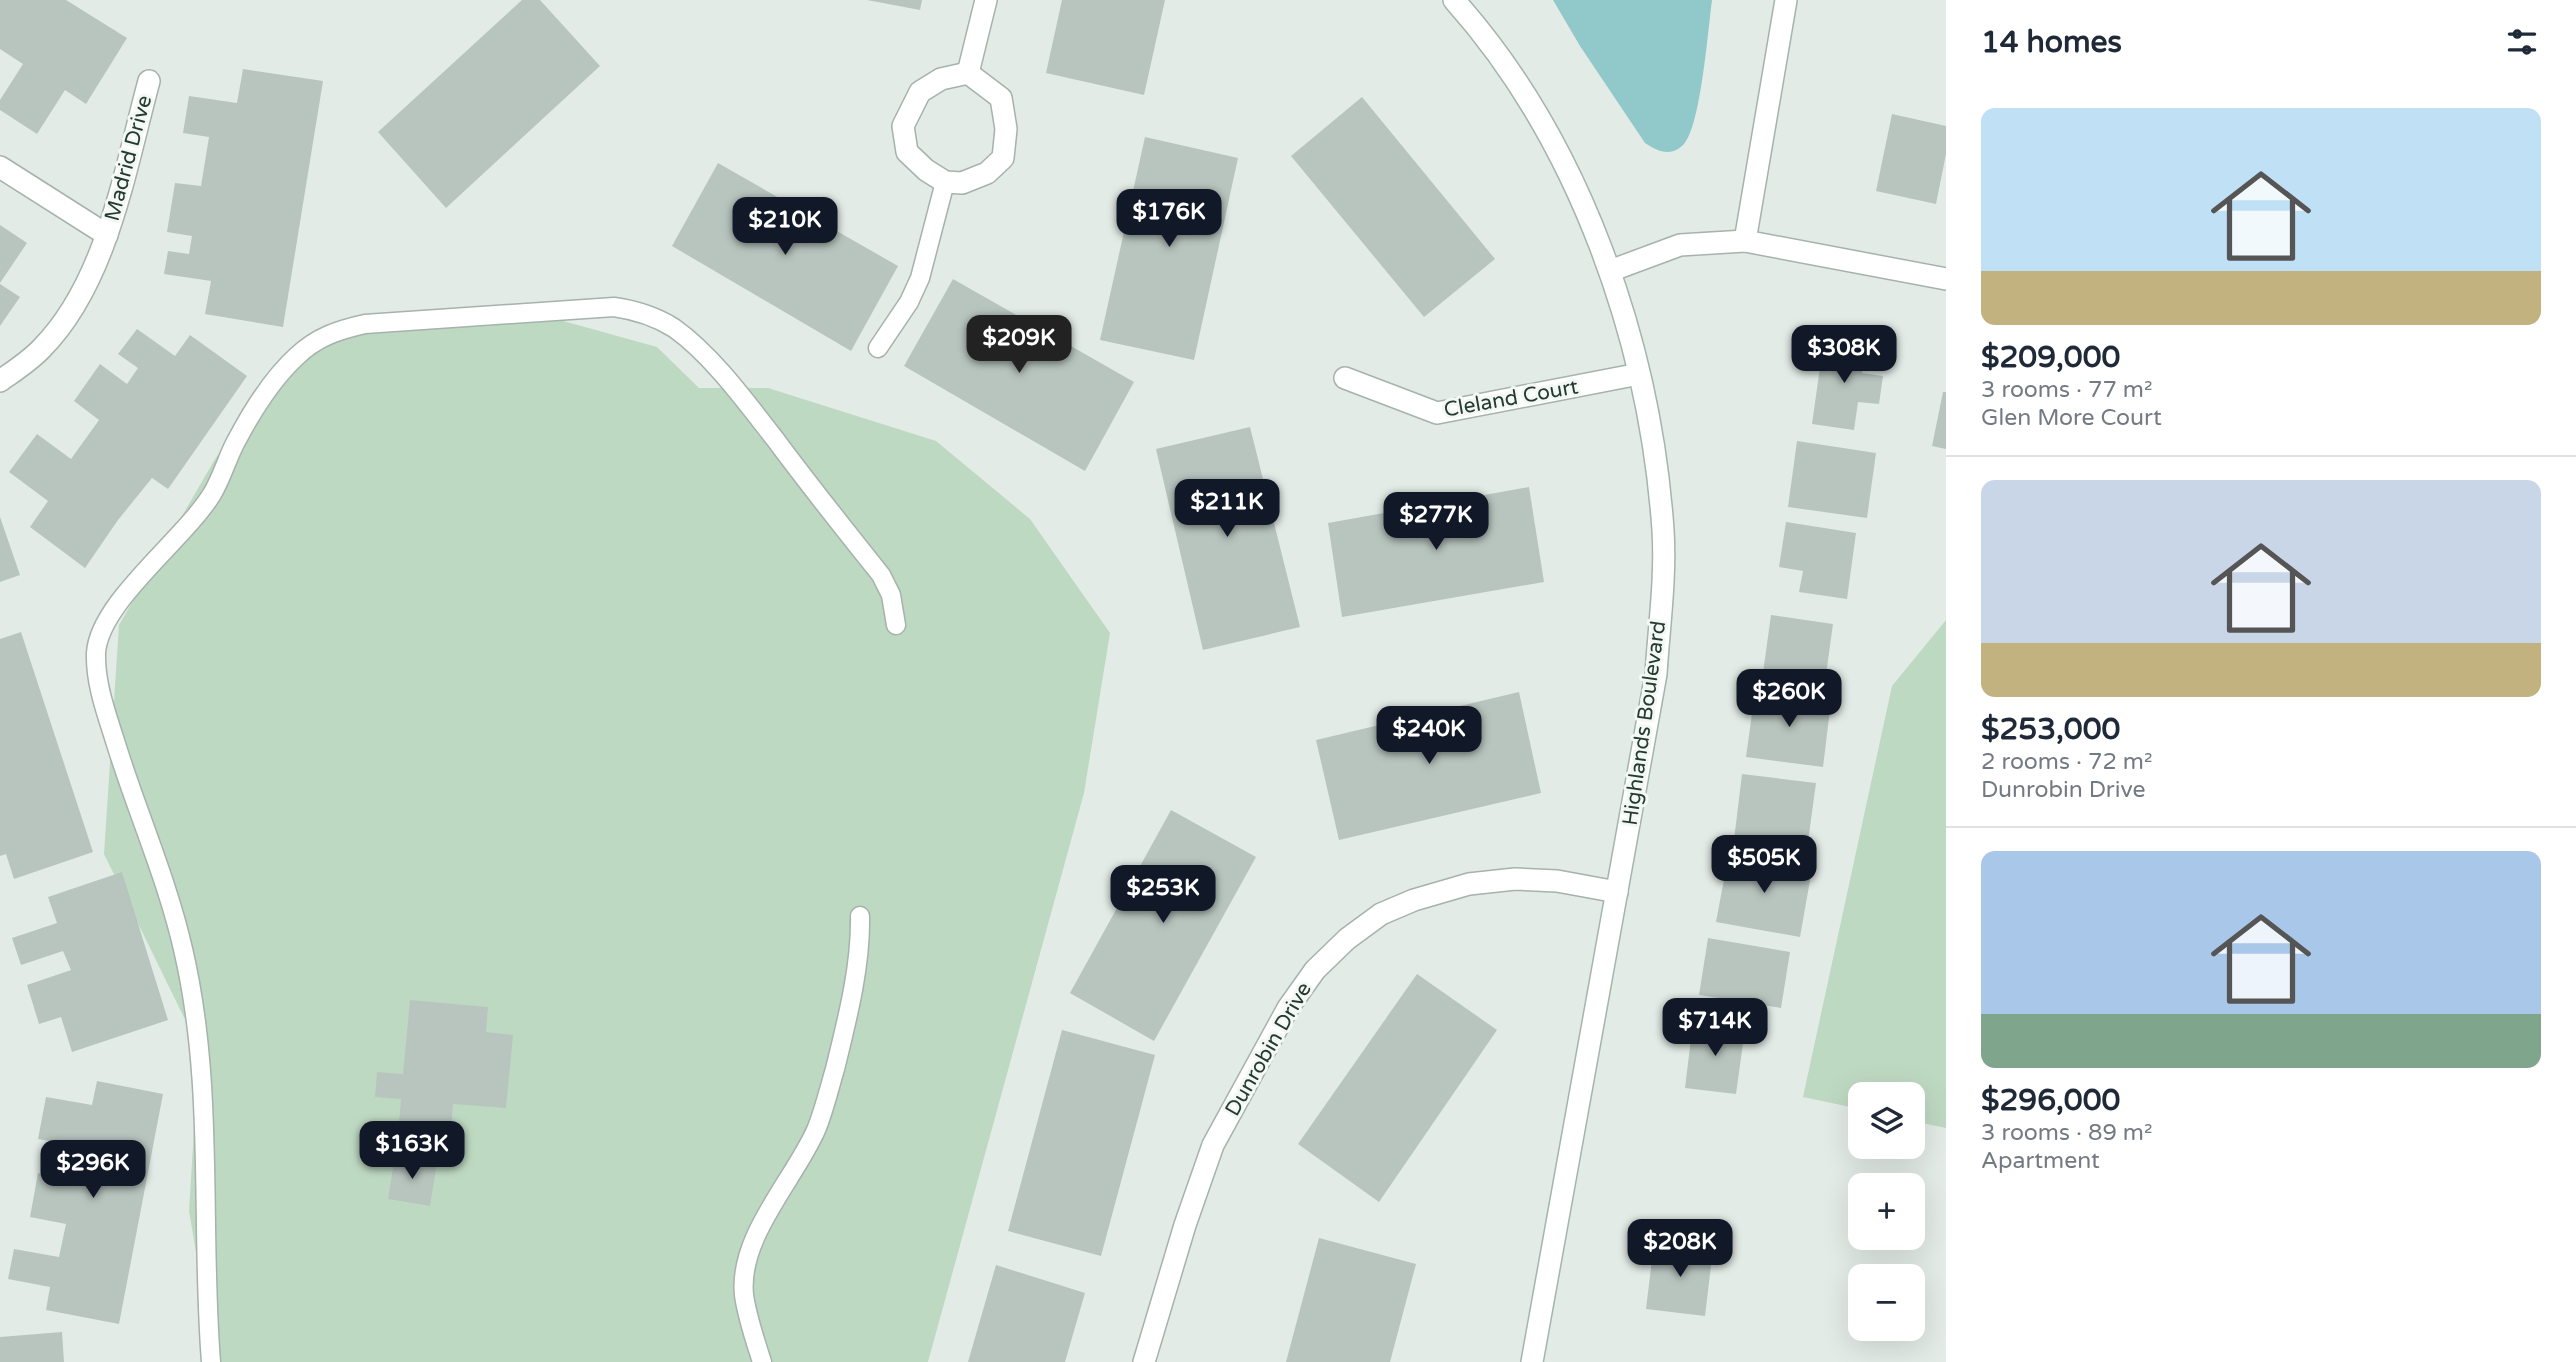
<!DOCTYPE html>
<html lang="en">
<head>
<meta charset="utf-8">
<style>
	body { margin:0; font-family:"Varela Round",sans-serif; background:#f6f6f7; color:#1f2937; height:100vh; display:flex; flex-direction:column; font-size:26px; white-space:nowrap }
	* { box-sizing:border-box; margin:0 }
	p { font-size:23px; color:#747a83 }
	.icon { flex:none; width:38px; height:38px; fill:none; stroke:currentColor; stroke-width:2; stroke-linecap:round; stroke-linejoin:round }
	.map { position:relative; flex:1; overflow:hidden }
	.panel { display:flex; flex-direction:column; background:#fff; width:630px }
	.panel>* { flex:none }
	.controls { position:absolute; left:1848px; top:1082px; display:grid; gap:14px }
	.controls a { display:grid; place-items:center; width:77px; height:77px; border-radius:14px; background:#fff; box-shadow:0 7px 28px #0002; font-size:35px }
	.price { position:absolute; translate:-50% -60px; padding:0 16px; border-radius:14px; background:#111827; color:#fff; font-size:23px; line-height:46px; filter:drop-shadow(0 2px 4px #0008) }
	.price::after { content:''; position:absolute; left:50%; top:42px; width:21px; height:16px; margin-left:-10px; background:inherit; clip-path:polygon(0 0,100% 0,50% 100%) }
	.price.selected { background:#222; color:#fff }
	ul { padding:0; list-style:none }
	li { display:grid; align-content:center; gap:14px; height:371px; padding:0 35px }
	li+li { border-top:2px solid #e0e1e3 }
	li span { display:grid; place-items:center; height:217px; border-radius:14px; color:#555 }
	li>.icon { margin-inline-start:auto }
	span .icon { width:126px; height:126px; fill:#fffc; stroke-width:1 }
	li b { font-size:30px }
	h2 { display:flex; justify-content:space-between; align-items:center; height:84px; padding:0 35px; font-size:30px }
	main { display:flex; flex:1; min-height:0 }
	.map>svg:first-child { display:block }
</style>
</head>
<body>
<main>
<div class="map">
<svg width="1946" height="1362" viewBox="0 0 1946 1362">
	<rect width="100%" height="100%" fill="#e3ebe6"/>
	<g fill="#bed9c2">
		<polygon points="520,309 657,347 699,388 768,388 936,441 1030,519 1110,633 1084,793 928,1362 210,1362 208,1323 189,1211 199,1048 104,854 119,625 215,459 286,366 382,313"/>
		<polygon points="1946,620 1946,1128 1913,1121 1913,1094 1860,1094 1860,1109 1803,1097 1892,686"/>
	</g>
	<path fill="#91c8c9" d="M1553,0H1712C1708,29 1701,125 1684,144C1672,157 1658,152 1645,143L1580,46Z"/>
	<g fill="#b8c5bf">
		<polygon points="0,0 66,0 127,38 86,104 65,90 37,134 0,110 0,100 23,64 0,49"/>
		<polygon points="522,0 540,0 600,66 446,208 378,132"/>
		<polygon points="867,0 922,0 920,10"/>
		<polygon points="1062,0 1165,0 1144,95 1046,73"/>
		<polygon points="243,69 323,81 283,327 205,314 211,281 164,274 168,251 189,254 192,236 167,232 175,183 201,186 209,137 183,133 189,96 237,103"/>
		<polygon points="1362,97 1495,259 1424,317 1291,156"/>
		<polygon points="1892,114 1946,126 1946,154 1936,204 1876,191"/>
		<polygon points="1145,137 1238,158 1194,360 1100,340"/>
		<polygon points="718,163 898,266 851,351 672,246"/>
		<polygon points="0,225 27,243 0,283"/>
		<polygon points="953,279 1134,382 1085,471 904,366"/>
		<polygon points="0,284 20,297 0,326"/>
		<polygon points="137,329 175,356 190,335 247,376 168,489 152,478 118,520 85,568 30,527 48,501 9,472 37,434 71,459 99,420 74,401 100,364 127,384 138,368 118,354"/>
		<polygon points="1824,339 1866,344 1862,373 1883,376 1879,404 1858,402 1854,430 1812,424"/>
		<polygon points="1943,392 1946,392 1946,449 1932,446"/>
		<polygon points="1250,427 1300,627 1203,650 1156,449"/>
		<polygon points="1797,441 1876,453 1867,518 1788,507"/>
		<polygon points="1529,487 1544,582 1342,617 1328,523"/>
		<polygon points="0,517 20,575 0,582"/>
		<polygon points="1786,522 1856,533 1847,599 1799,592 1803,571 1779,567"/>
		<polygon points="1771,615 1833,624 1825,682 1763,673"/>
		<polygon points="21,632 93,852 14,879 6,854 0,856 0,639"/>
		<polygon points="1519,692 1541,793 1339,840 1316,740"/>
		<polygon points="1755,692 1831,701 1823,767 1746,757"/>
		<polygon points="1742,774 1816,783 1807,849 1734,840"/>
		<polygon points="1171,810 1256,857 1154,1041 1070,993"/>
		<polygon points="1729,853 1812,869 1800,937 1716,922"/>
		<polygon points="122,872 168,1020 72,1052 61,1017 39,1024 27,985 71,970 63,951 21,965 12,938 57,923 48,897"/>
		<polygon points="1708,938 1790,952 1781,1008 1699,995"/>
		<polygon points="1417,974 1497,1030 1379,1202 1298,1144"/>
		<polygon points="410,1000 488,1007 486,1032 513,1035 506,1108 453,1104 451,1129 399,1124 401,1099 375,1097 377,1072 403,1074"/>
		<polygon points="1693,1022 1745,1029 1736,1094 1685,1088"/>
		<polygon points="1062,1030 1155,1055 1101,1256 1008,1231"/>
		<polygon points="97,1081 163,1094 119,1324 46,1310 50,1287 8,1279 14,1249 59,1257 66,1224 30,1217 38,1173 77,1180 84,1147 38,1139 46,1097 92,1105"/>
		<polygon points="395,1156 437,1163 430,1206 388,1199"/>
		<polygon points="1319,1238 1416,1264 1390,1362 1286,1362"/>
		<polygon points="1654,1243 1713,1249 1705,1316 1646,1309"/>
		<polygon points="996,1265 1085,1293 1065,1362 968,1362"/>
		<polygon points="62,1332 64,1362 0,1362 0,1337"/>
	</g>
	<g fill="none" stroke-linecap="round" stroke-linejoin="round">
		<defs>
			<g id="lane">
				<polyline points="878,348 909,302 920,278 945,182"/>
				<path d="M211,1362C200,1224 215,1085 183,949C167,879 137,812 116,744C107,715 95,684 96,653C99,602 184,540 212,494C223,476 228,454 239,436C254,408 273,378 297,356C317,337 338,330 365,324L614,307C635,310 655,316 674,328C712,355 746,402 775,439C809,485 845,530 881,575L891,595L896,625"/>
				<path d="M762,1362C755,1340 747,1317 744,1295C738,1237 794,1180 816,1130C824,1111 829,1089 835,1069C847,1020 861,967 860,916"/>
			</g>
			<g id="street">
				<polygon points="968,73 1001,98 1006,129 1003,158 987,173 962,183 945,182 926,170 907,152 903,126 920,92 941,79"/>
				<polyline points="968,73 986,0"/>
				<polyline points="0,167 107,235"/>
				<polyline points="1745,241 1786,0"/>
				<polyline points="1610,271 1680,245 1745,241 1946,279"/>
				<polyline points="1345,378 1437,413 1639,374"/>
				<path d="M0,381C14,371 30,361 42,348C107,282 125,169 149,81"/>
				<polyline points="1144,1362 1185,1225 1213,1145 1288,1008 1315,970 1347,939 1381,914 1414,900 1469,884 1515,879 1557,881 1617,892"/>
			</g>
			<path id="secondary" d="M1454,0C1580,141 1650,343 1663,530C1666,578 1659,626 1656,674L1532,1362"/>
		</defs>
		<use href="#lane" stroke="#a6b2ac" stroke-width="21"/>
		<use href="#street" stroke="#a6b2ac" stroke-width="24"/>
		<use href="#secondary" stroke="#a3b5ac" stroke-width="24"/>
		<use href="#lane" stroke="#fff" stroke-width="18"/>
		<use href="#street" stroke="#fff" stroke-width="21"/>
		<use href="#secondary" stroke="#fff" stroke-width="21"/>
	</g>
	<g text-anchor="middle" stroke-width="6" stroke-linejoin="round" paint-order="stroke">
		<g font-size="21" fill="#253a31" stroke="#f3f8f5">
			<text transform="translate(128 158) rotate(-75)" y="7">Madrid Drive</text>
			<text transform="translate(1511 398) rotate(-10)" y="7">Cleland Court</text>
			<text transform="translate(1644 723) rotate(-82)" y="7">Highlands Boulevard</text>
			<text transform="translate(1268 1049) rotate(-60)" y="7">Dunrobin Drive</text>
		</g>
	</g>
</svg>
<div class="controls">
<a><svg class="icon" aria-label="layers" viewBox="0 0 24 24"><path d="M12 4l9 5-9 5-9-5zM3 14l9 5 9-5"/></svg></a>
<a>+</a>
<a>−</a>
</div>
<b class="price" style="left:1169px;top:249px">$176K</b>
<b class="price" style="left:785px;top:257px">$210K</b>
<b class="price selected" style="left:1019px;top:375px">$209K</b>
<b class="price" style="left:1844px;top:385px">$308K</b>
<b class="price" style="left:1227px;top:539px">$211K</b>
<b class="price" style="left:1436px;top:552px">$277K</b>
<b class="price" style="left:1789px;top:729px">$260K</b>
<b class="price" style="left:1429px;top:766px">$240K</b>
<b class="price" style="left:1764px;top:895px">$505K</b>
<b class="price" style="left:1163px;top:925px">$253K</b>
<b class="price" style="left:1715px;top:1058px">$714K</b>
<b class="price" style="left:412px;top:1181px">$163K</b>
<b class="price" style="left:93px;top:1200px">$296K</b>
<b class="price" style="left:1680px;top:1279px">$208K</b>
</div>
<section class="panel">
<h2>14 homes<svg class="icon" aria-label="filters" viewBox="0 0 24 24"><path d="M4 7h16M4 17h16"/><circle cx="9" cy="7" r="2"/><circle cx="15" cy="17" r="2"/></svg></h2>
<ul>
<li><span style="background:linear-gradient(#bfe0f5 75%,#c2b280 0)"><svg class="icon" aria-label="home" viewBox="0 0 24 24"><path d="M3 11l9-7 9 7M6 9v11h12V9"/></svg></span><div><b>$209,000</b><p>3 rooms · 77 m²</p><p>Glen More Court</p></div></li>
<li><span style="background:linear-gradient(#c9d6e8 75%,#c2b280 0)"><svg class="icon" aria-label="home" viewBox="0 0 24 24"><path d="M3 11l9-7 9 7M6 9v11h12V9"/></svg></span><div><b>$253,000</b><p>2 rooms · 72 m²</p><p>Dunrobin Drive</p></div></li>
<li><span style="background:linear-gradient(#a9c7e8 75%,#7fa58c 0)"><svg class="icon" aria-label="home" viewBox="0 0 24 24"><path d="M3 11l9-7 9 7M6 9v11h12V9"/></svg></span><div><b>$296,000</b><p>3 rooms · 89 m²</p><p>Apartment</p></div></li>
</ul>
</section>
</main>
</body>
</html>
